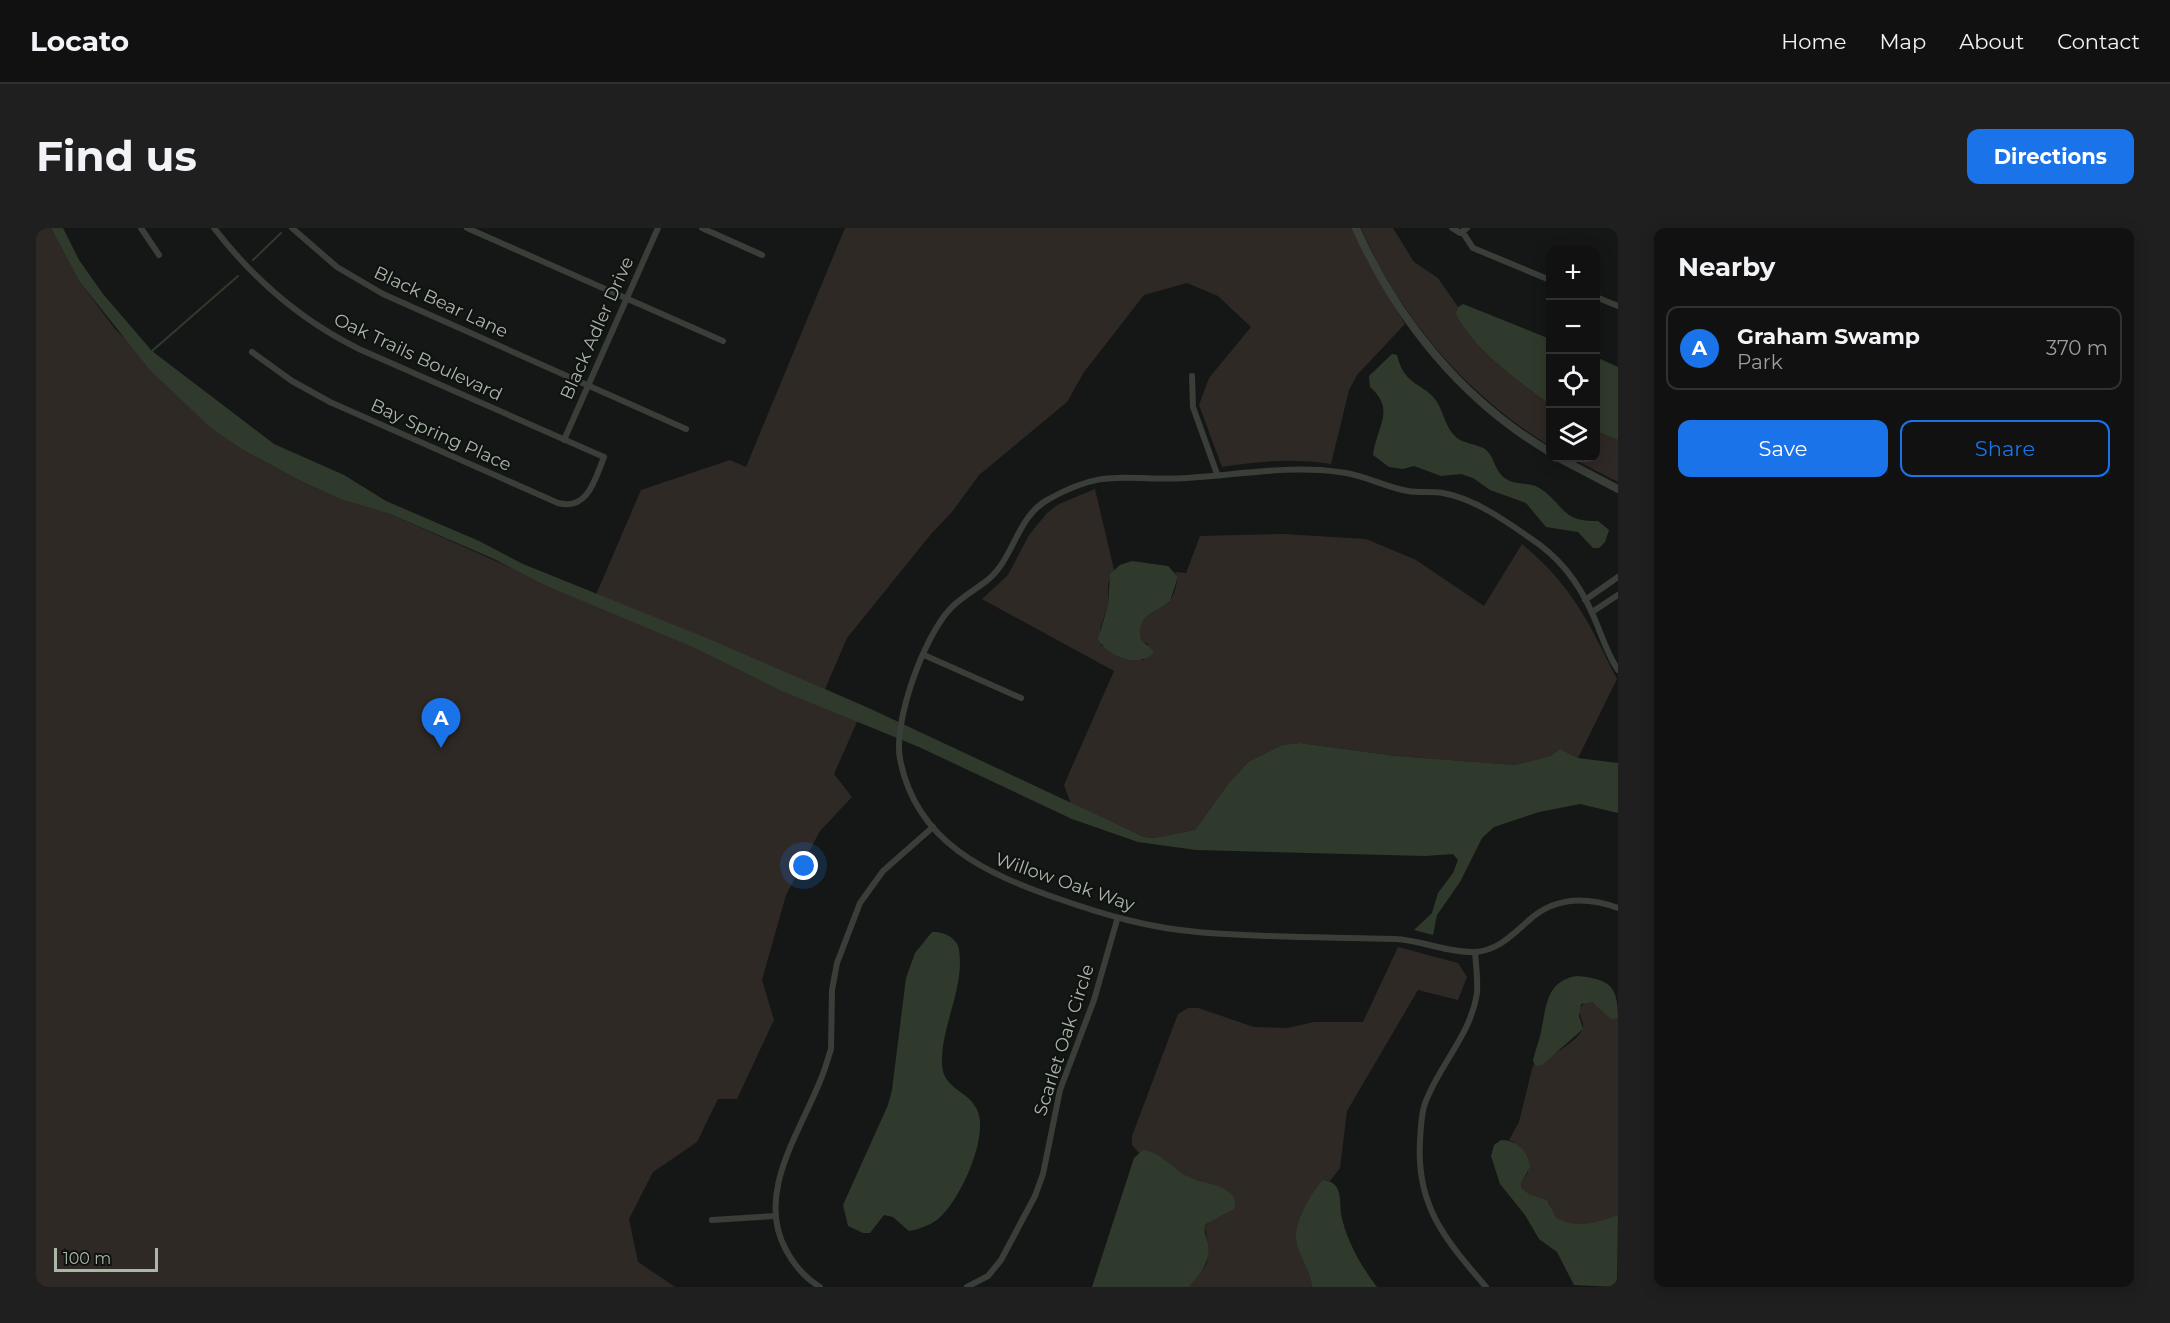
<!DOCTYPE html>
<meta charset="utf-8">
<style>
:root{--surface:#101110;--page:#1e1f1e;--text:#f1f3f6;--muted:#9c9d9f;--line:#303130;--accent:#1a73e8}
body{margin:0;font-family:Montserrat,sans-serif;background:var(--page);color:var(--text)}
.controls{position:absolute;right:18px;top:18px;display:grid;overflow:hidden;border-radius:12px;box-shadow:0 3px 15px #0003}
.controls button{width:54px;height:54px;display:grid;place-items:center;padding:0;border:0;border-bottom:2px solid var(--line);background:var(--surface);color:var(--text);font:30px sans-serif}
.scale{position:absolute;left:18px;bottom:15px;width:104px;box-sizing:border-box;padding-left:6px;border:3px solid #a9b6a8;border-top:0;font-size:16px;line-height:21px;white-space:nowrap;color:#a9b6a8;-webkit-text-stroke:4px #101211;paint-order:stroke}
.you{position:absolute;left:768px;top:638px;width:21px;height:21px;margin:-15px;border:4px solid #fff;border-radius:50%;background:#1a73e8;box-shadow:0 0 0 9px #1a73e833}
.badge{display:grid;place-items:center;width:39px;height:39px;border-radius:50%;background:var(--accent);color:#fff;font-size:20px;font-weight:700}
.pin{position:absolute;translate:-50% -50px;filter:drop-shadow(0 2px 3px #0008)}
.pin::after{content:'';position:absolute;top:32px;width:21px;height:18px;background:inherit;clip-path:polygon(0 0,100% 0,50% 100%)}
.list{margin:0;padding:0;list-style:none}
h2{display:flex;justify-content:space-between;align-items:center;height:78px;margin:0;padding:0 24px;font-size:26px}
h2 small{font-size:20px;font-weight:400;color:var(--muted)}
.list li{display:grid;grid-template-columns:39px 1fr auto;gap:18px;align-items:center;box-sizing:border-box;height:84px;margin:0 12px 12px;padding:0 12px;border:2px solid var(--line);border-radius:12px}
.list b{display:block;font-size:22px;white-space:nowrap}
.list p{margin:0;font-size:20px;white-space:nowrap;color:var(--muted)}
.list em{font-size:20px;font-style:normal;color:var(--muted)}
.actions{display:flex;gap:12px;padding:18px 24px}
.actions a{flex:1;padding:14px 0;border:2px solid var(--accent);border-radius:12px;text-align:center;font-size:21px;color:var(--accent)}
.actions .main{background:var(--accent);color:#fff}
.icon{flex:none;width:33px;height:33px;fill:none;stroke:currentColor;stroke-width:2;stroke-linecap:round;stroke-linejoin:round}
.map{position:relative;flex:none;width:1582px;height:1059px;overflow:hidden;border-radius:12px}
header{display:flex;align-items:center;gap:36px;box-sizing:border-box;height:84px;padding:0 30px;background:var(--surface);border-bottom:2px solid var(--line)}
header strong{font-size:28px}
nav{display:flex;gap:33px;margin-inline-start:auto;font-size:21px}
.intro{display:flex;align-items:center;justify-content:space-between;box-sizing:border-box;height:144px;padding:0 36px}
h1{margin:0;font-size:42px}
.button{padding:15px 27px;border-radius:12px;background:var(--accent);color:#fff;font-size:21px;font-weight:700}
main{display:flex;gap:36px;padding:0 36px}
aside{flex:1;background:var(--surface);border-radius:12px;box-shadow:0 3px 15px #0003}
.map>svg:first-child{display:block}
</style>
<header>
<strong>Locato</strong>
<nav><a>Home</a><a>Map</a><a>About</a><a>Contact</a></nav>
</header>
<div class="intro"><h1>Find us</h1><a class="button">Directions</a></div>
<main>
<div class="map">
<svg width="1582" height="1059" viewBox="0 0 1582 1059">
<rect width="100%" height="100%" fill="#151716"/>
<g fill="#2f2926">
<path d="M0 0H15L43 53 79 101 209 223 263 252 304 271 354 286 556 376 605 262 694 232 710 239 809 0H1316L1333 36 1369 96 1321 147 1313 162 1295 236C1257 230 1223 233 1186 239L1163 177 1173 150 1215 99 1182 68 1151 55 1108 67 1048 144 1031 174 943 247 916 284 895 306 811 410 789 461 828 478 798 546 816 569 784 603 750 667 726 752 738 792 701 871H682L661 914 617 944 593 991 602 1034 639 1059H0Z"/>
<path d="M1325 0H1357L1378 34 1402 50 1422 79 1421 87C1440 125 1481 151 1514 177V218C1430 167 1364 89 1325 0Z"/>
<path d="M1560 203 1582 212V254L1535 230H1560Z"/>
<path d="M1059 261 1078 342 1072 356V377L1064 401 1065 417 1085 429 1108 432 1112 416 1105 413C1101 388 1115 386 1131 376 1137 372 1141 356 1142 349L1139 344 1150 345 1164 308 1247 306 1330 311 1380 332 1448 378 1486 316C1536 357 1553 395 1581 451L1542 530 1524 521 1514 528 1479 537 1360 528 1264 515 1246 517 1212 534 1192 556 1159 602 1118 610 1108 609 1035 576 1028 557 1078 443 946 371 972 347 993 307 1011 285 1023 276Z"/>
<path d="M1362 719 1422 735 1431 749 1422 772 1382 762 1311 883 1304 940 1294 953 1287 952 1260 1013 1275 1046 1276 1059H1153L1171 1035 1172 1016 1169 999 1173 993 1189 986 1171 955 1152 949 1113 923 1103 925 1096 917V908L1142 786 1152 780H1162L1218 799 1251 800 1278 794H1327Z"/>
<path d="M1550 773C1564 774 1569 789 1582 790V987C1564 993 1537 1005 1519 989 1514 984 1515 977 1511 972L1493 966 1485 959 1486 953 1492 944 1478 914 1473 912 1483 894 1497 837 1499 838C1510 831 1546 811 1547 799 1548 793 1543 788 1543 781Z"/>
</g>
<g fill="#303a2c">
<path d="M15 0H27L43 32 67 66 116 123 238 216 308 247 350 273 443 313 487 336 673 411 837 482 1108 609 1118 610 1159 602 1192 556 1212 534 1246 517 1264 515 1360 528 1479 537 1514 528 1524 521 1542 530 1582 535V585L1544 576 1503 584 1458 599 1446 610 1424 654 1401 687 1397 707 1378 702 1396 685 1402 665 1417 645 1422 632 1417 626 1389 628 1160 622 1102 614 1036 591 883 519 746 463 657 419 511 358 458 331 354 286 304 271 263 252 209 223 174 199 114 142 43 53Z"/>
<path d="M1427 76 1514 111V177C1481 151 1440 125 1420 86L1422 79Z"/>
<path d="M1356 126 1361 127C1369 160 1388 154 1401 174 1408 186 1410 201 1421 210 1430 217 1447 216 1453 225 1460 235 1460 247 1474 253 1484 257 1495 254 1505 261 1529 278 1526 294 1562 293L1573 302 1569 314 1563 320H1557L1542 304 1510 299 1490 275 1454 262 1437 250 1425 246 1405 248 1378 238 1367 241 1353 239 1337 227C1341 197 1360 182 1334 159L1333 148Z"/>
<path d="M1560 129 1582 139V212L1560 203Z"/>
<path d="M1096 333 1132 338 1142 349 1134 373C1120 386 1101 384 1105 412L1118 423C1107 442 1070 428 1062 411L1072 377 1074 346 1084 337Z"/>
<path d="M896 704C907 703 922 710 923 722 929 759 905 798 906 835 906 862 934 862 942 884 952 911 924 973 902 991 894 997 884 1001 873 1003L857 989 848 987 834 1005H827L812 998 807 977 852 877 856 862 870 750 879 725Z"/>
<path d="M1541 748C1573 751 1582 757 1582 790L1575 791 1556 774 1545 776 1543 788 1547 801 1506 837 1499 838 1497 832C1499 823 1503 814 1505 804 1510 780 1510 752 1541 748Z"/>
<path d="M1465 912C1481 912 1492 923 1494 939L1486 953 1485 959 1493 966 1511 972 1520 990C1544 1002 1560 994 1582 987L1581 1059 1538 1057 1521 1024 1503 1011 1489 987 1464 956 1455 928 1458 917Z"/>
<path d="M1107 922C1123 923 1137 941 1151 948 1164 955 1183 955 1194 965 1199 969 1199 972 1199 978L1198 981 1170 996C1167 1004 1170 1007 1172 1015 1175 1034 1164 1045 1153 1059H1056L1098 930Z"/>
<path d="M1287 952C1294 953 1299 955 1302 962 1305 970 1304 977 1305 986 1310 1012 1325 1038 1341 1059H1276C1275 1041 1261 1026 1260 1011 1259 993 1275 965 1287 952Z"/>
</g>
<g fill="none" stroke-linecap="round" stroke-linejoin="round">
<g stroke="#303a2c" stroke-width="2">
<path d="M217 32 245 5"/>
<path d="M116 123 202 48"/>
</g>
<g stroke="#393e39" stroke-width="6">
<path d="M105 0 123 27"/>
<path d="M178 0C218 52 264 92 323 121L568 229C559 251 552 283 522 275L294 174 256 153 216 124"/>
<path d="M256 0 301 39 347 66 650 201"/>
<path d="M431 0 687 113"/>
<path d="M666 0 726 27"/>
<path d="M1416 0 1424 5 1431 0"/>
<path d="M1427 5 1437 20 1514 52"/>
<path d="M1560 69 1582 78"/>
<path d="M1156 148 1157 179 1181 246"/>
<path d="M528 212 622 0"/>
<path d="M1549 372 1582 349"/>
<path d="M1556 384 1582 367"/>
<path d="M888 427 985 470"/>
<path d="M1582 442C1570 424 1565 404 1556 385 1543 355 1522 328 1494 310 1470 293 1437 270 1407 265 1396 263 1383 265 1372 263 1348 259 1327 246 1303 244 1251 237 1203 247 1151 250 1091 254 1072 238 1013 271 979 289 979 332 949 354 937 363 924 370 914 381 888 409 857 493 864 531 880 615 951 646 1023 671 1069 687 1113 700 1162 704 1227 710 1293 709 1359 711 1385 712 1412 725 1438 724 1461 723 1475 708 1491 694 1517 669 1549 668 1582 680"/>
<path d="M1439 724C1440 737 1442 752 1441 765 1435 805 1407 833 1392 868 1385 882 1385 899 1384 913 1380 979 1410 1012 1450 1059"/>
<path d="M676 992 739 988"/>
<path d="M784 1059C769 1050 758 1037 750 1022 717 962 770 897 789 840L795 821 796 762 801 735 824 675 847 643 897 599"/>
<path d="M931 1059 952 1048 965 1032 999 968 1007 946 1024 862 1058 772 1081 692"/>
</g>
<g stroke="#393e39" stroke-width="8">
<path d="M1320 0C1361 92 1427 173 1514 224"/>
<path d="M1523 230 1582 261"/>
</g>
</g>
<g text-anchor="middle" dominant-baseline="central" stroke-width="4.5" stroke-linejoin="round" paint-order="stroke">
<g font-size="18" fill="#a9b6a8" stroke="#101211">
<text transform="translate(405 74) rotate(25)">Black Bear Lane</text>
<text transform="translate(561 100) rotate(-66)">Black Adler Drive</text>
<text transform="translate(382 129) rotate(25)">Oak Trails Boulevard</text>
<text transform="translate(405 207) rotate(24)">Bay Spring Place</text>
<text transform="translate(1029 654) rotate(19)">Willow Oak Way</text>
<text transform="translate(1028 812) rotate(-72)">Scarlet Oak Circle</text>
</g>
</g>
</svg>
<div class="controls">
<button>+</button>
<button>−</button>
<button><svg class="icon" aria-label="locate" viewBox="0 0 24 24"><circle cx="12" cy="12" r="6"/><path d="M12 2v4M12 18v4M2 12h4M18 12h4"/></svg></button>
<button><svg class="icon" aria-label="layers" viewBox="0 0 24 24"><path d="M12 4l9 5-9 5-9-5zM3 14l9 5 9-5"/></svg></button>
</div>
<div class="scale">100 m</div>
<div class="you"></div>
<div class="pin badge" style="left:405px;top:520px">A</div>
</div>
<aside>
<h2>Nearby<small></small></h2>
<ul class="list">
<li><span class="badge">A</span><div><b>Graham Swamp</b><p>Park</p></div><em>370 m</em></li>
</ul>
<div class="actions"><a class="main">Save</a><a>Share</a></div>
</aside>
</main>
